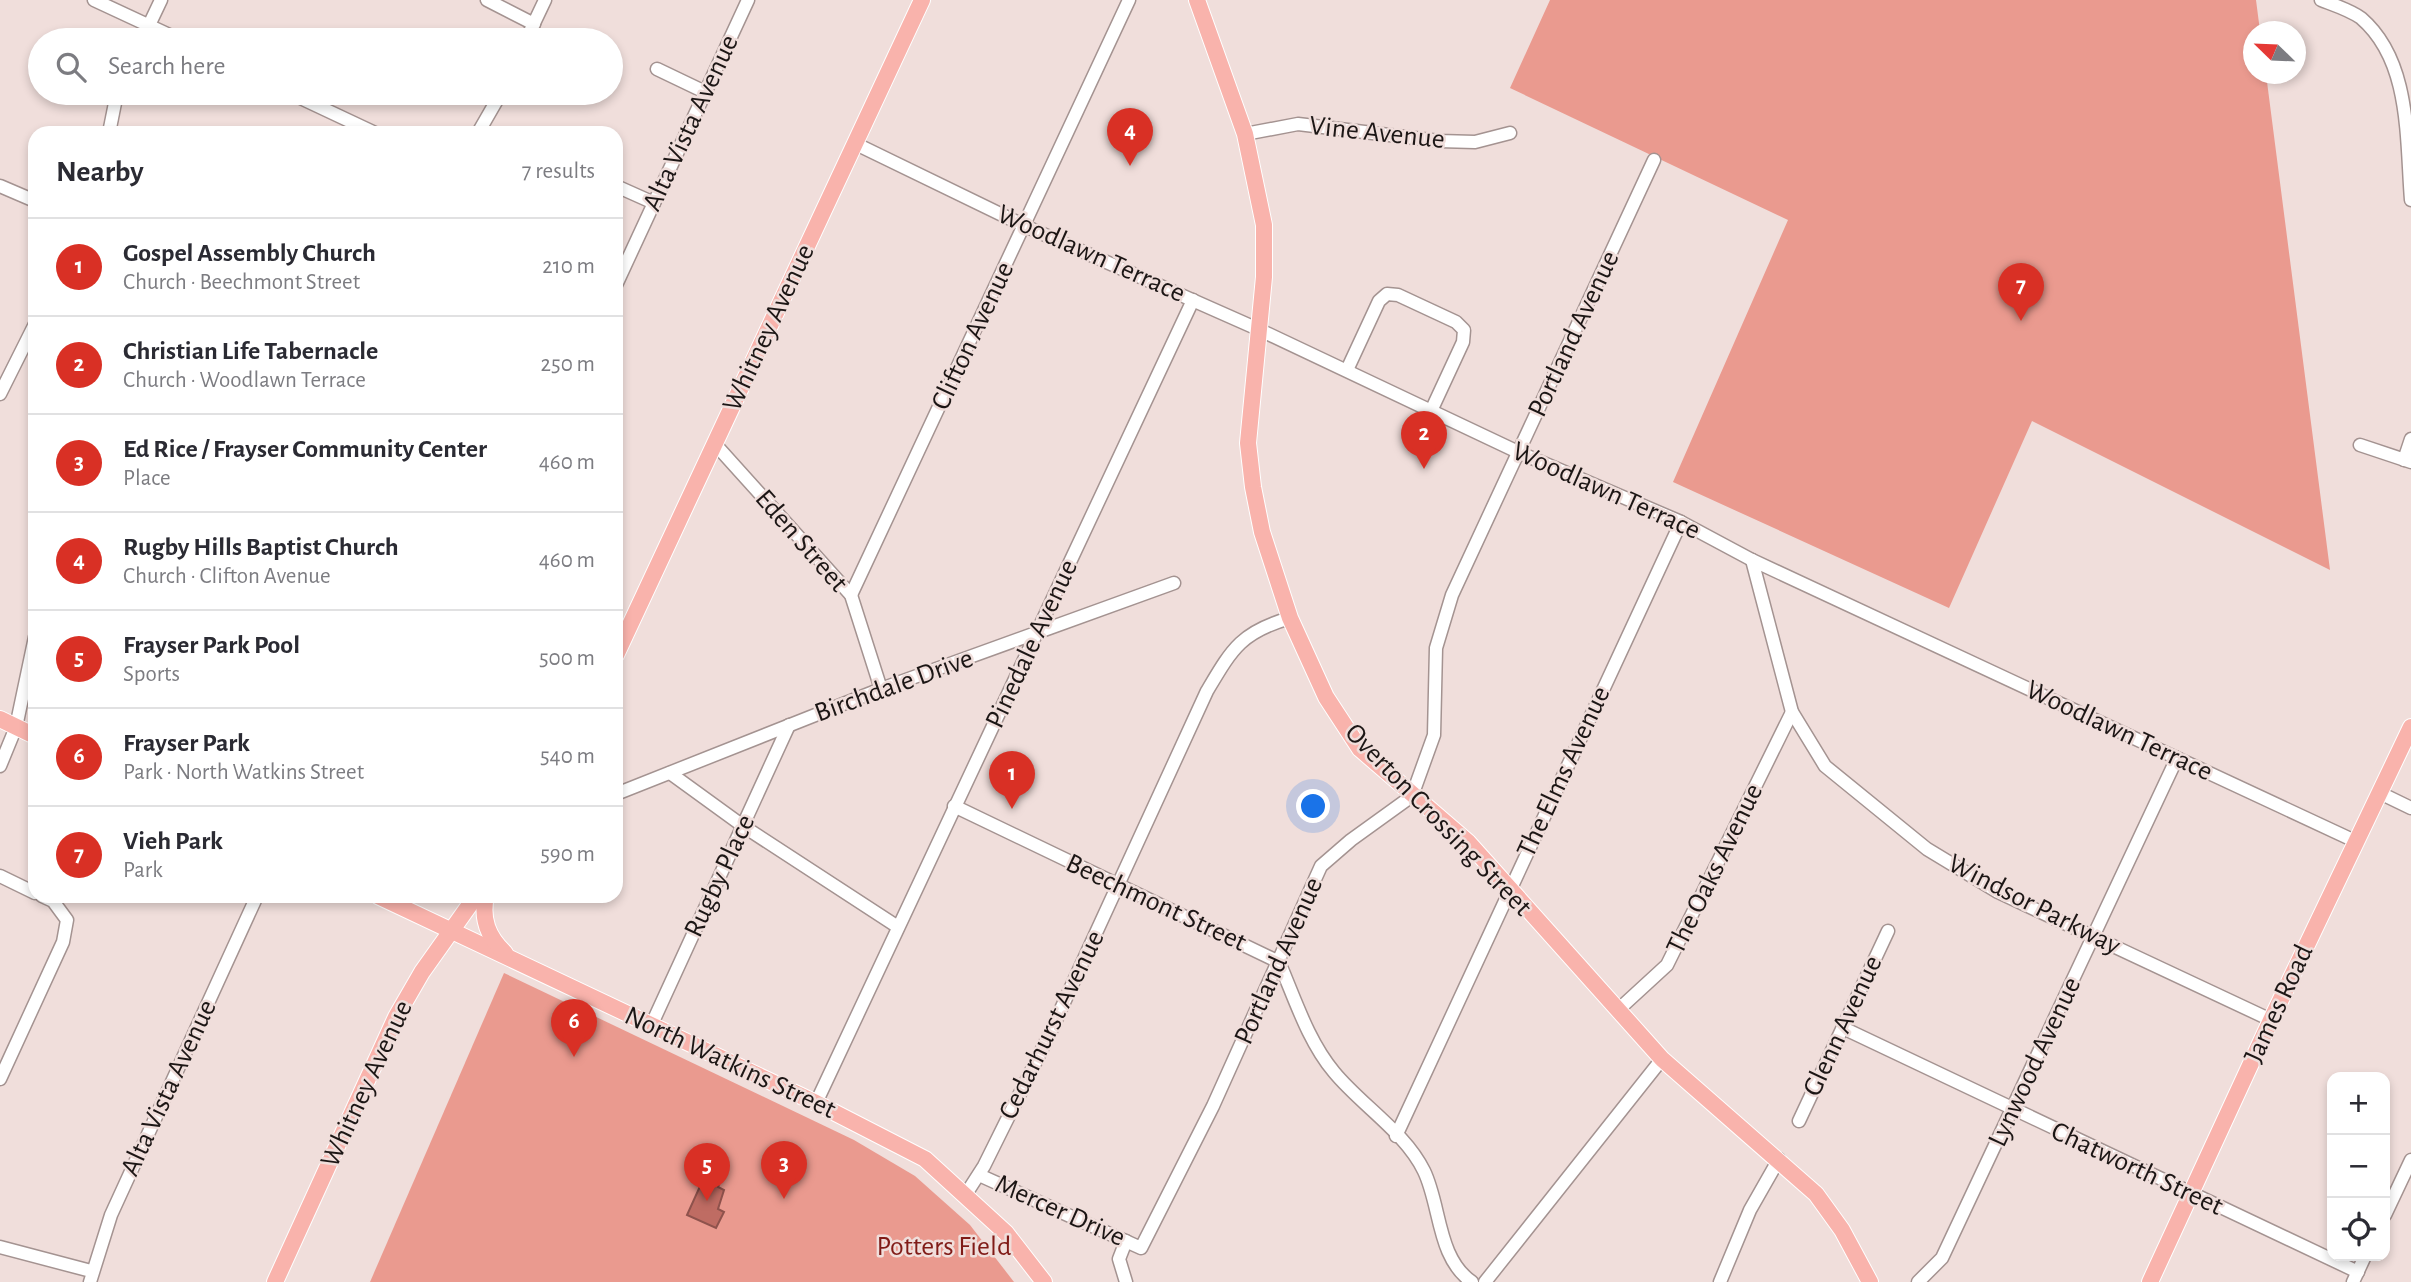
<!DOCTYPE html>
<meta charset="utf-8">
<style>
:root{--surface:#fff;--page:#f2f2f3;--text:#2b2b33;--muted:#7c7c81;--line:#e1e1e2;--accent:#d93025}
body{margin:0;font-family:"Alegreya Sans",sans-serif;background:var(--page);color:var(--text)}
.controls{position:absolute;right:21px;bottom:21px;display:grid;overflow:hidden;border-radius:14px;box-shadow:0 4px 10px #0003}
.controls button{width:63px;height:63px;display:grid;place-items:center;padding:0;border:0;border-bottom:2px solid var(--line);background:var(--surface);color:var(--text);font:35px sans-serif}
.compass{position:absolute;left:2243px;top:21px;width:63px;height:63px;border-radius:50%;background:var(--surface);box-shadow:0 4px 10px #0003;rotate:293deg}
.you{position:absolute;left:1314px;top:807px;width:24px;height:24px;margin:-18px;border:5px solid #fff;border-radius:50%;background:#1a73e8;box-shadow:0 0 0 10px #1a73e833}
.badge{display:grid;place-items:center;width:46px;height:46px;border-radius:50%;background:var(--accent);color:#fff;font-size:23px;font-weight:700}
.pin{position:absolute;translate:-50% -58px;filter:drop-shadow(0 2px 4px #0008)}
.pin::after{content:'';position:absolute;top:37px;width:24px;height:21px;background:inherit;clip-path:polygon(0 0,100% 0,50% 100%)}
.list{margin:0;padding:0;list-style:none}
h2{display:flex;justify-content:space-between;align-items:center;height:91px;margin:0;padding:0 28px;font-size:30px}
h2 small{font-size:23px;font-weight:400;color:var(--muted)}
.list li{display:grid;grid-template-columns:46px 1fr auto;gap:21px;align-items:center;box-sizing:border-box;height:98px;padding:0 28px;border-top:2px solid var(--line)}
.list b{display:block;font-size:26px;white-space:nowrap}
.list p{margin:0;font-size:23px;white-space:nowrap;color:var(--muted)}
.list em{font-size:23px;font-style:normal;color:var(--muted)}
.icon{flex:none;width:38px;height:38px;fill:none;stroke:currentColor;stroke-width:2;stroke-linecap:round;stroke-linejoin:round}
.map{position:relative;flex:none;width:2411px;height:1282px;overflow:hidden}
.search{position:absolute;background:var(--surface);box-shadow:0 4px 10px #0003;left:28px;top:28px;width:595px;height:77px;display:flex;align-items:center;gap:18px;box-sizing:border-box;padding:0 24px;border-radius:38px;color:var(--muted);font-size:26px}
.panel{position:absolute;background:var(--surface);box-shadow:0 4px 10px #0003;left:28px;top:126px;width:595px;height:777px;border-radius:21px}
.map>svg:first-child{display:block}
</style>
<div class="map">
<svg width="2411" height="1282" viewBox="0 0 2411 1282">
<rect width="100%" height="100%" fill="#f0dedb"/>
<g fill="#ea9a8f">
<path d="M1550 0H2256L2260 31 2254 32V74H2266L2330 570 2032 421 1949 608 1673 482 1788 220 1510 88Z"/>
<path d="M504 973 854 1140 915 1176 970 1225 1014 1282H370Z"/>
</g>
<path fill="#bf6c63" stroke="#8e524c" stroke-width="2" d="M706 1173 721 1179 718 1187 724 1190 718 1209 724 1212 716 1228 687 1215Z"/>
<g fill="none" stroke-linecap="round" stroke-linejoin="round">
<g stroke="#a49391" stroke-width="15">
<g id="minor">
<path d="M94 0 180 40"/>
<path d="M487 0 534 24"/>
<path d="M2321 0C2334 5 2350 10 2361 18 2411 61 2406 138 2411 200"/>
<path d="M142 40 161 0"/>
<path d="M526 40 545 0"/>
<path d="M657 69 705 92"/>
<path d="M290 93 375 133"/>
<path d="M109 133 117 93"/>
<path d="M478 133 501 93"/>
<path d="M1245 134 1298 124 1439 141 1475 142 1510 133"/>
<path d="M854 143 1025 226 1260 330 1518 452 1681 522 1752 560 2357 842"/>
<path d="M0 186 35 201"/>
<path d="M616 186 654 203"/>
<path d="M616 285 748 0"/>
<path d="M1347 370 1379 301 1387 294 1398 295 1456 322 1464 330 1463 342 1431 411"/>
<path d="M0 394 35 324"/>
<path d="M715 444 851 595 881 689"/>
<path d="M2360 445 2411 462"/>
<path d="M2404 460 2411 439"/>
<path d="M1752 560 1792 712 1825 766 1927 849 1998 892 2271 1020"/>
<path d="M851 595 1129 0"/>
<path d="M0 766 16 727 35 637"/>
<path d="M670 773 743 826 898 927"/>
<path d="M2380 793 2411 808"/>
<path d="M616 794 881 689 1174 583"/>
<path d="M954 806 1279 962C1295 999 1308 1041 1334 1072 1361 1105 1405 1132 1424 1171 1441 1206 1437 1258 1472 1282"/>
<path d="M0 876 35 893"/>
<path d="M1618 1010 1667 965 1792 712"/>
<path d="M651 1026 789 725"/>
<path d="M1843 1028 2358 1272"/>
<path d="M0 1079 63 942 67 920 53 901 42 896"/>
<path d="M816 1103 1193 300"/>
<path d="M1799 1121 1888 931"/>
<path d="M1396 1136 1681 522"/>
<path d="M979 1175 1141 1248 1213 1106 1321 866 1351 840 1412 796 1434 735 1436 648 1452 595 1654 160"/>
<path d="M966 1194 984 1166 1050 1033 1207 691C1232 649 1241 632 1290 618"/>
<path d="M2385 1215 2411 1160"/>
<path d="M0 1247 91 1271"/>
<path d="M90 1282 111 1215 257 896"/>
<path d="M1126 1282 1119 1259 1126 1241"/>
<path d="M1485 1282 1662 1059"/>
<path d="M1720 1282 1750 1210 1779 1159"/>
<path d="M1918 1282 1942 1258 2177 758"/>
<path d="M2353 1282 2365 1256"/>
</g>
</g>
<g stroke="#fff" stroke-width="18">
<g id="major">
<path d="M1197 0 1245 134 1264 225V277L1248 443 1253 487 1262 532 1290 618 1326 697 1360 749 1468 842 1662 1059 1816 1194 1842 1230 1870 1282"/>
<path d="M616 655 922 0"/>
<path d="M0 719 35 736"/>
<path d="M378 896 816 1103 925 1159 1006 1233 1044 1282"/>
<path d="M486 896C481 919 488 937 505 953"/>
<path d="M275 1282 396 1017 422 972 476 896"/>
<path d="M2150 1282 2271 1020 2411 727"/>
</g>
</g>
<use href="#minor" stroke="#fff" stroke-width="12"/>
<use href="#major" stroke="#f9b3ac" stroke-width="16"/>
</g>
<g text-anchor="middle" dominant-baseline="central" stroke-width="5" stroke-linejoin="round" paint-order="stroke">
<g font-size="28" fill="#1c1615" stroke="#f0dedb">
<text transform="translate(691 123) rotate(-65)">Alta Vista Avenue</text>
<text transform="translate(1377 133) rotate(6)">Vine Avenue</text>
<text transform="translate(1091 254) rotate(24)">Woodlawn Terrace</text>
<text transform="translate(769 328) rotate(-65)">Whitney Avenue</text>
<text transform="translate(1574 334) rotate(-65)">Portland Avenue</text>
<text transform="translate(973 336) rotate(-65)">Clifton Avenue</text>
<text transform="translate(1606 491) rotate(24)">Woodlawn Terrace</text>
<text transform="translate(801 541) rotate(49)">Eden Street</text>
<text transform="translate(1032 644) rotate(-65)">Pinedale Avenue</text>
<text transform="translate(894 686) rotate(-20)">Birchdale Drive</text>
<text transform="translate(2119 731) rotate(25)">Woodlawn Terrace</text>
<text transform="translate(1564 772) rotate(-65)">The Elms Avenue</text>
<text transform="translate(1438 820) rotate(46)">Overton Crossing Street</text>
<text transform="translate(1715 869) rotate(-64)">The Oaks Avenue</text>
<text transform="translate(720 876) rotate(-65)">Rugby Place</text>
<text transform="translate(1156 903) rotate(25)">Beechmont Street</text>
<text transform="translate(2034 905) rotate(27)">Windsor Parkway</text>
<text transform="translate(1279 961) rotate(-66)">Portland Avenue</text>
<text transform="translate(2279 1004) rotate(-65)">James Road</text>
<text transform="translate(1052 1025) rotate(-64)">Cedarhurst Avenue</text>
<text transform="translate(1843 1026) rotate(-65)">Glenn Avenue</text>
<text transform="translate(2035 1062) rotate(-65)">Lynwood Avenue</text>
<text transform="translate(730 1063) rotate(25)">North Watkins Street</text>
<text transform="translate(367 1084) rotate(-65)">Whitney Avenue</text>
<text transform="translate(169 1088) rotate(-65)">Alta Vista Avenue</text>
<text transform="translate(2137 1169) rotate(25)">Chatworth Street</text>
<text transform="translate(1060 1211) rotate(24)">Mercer Drive</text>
</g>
<g font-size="28" fill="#801b17" stroke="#f0dedb">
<text x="944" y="1247">Potters Field</text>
</g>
</g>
</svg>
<div class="controls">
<button>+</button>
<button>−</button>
<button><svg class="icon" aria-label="locate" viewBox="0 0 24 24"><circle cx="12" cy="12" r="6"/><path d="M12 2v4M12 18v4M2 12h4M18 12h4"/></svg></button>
</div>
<svg class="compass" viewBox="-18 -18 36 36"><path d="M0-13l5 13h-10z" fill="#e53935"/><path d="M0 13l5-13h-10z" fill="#7c7c81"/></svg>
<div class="you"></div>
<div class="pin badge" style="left:1012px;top:809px">1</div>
<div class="pin badge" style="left:1424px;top:469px">2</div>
<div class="pin badge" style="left:784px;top:1199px">3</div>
<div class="pin badge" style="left:1130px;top:166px">4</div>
<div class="pin badge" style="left:707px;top:1201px">5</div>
<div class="pin badge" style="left:574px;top:1057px">6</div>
<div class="pin badge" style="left:2021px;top:321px">7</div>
<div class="search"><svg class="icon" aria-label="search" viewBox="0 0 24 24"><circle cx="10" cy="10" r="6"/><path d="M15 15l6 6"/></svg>Search here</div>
<section class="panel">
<h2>Nearby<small>7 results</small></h2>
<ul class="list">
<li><span class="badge">1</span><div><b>Gospel Assembly Church</b><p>Church · Beechmont Street</p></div><em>210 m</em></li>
<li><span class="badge">2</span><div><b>Christian Life Tabernacle</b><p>Church · Woodlawn Terrace</p></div><em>250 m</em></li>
<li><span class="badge">3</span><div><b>Ed Rice / Frayser Community Center</b><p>Place</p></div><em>460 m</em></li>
<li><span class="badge">4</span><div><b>Rugby Hills Baptist Church</b><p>Church · Clifton Avenue</p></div><em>460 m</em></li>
<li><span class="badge">5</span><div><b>Frayser Park Pool</b><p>Sports</p></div><em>500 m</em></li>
<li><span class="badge">6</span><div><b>Frayser Park</b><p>Park · North Watkins Street</p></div><em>540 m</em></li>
<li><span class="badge">7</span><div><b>Vieh Park</b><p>Park</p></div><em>590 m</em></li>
</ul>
</section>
</div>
